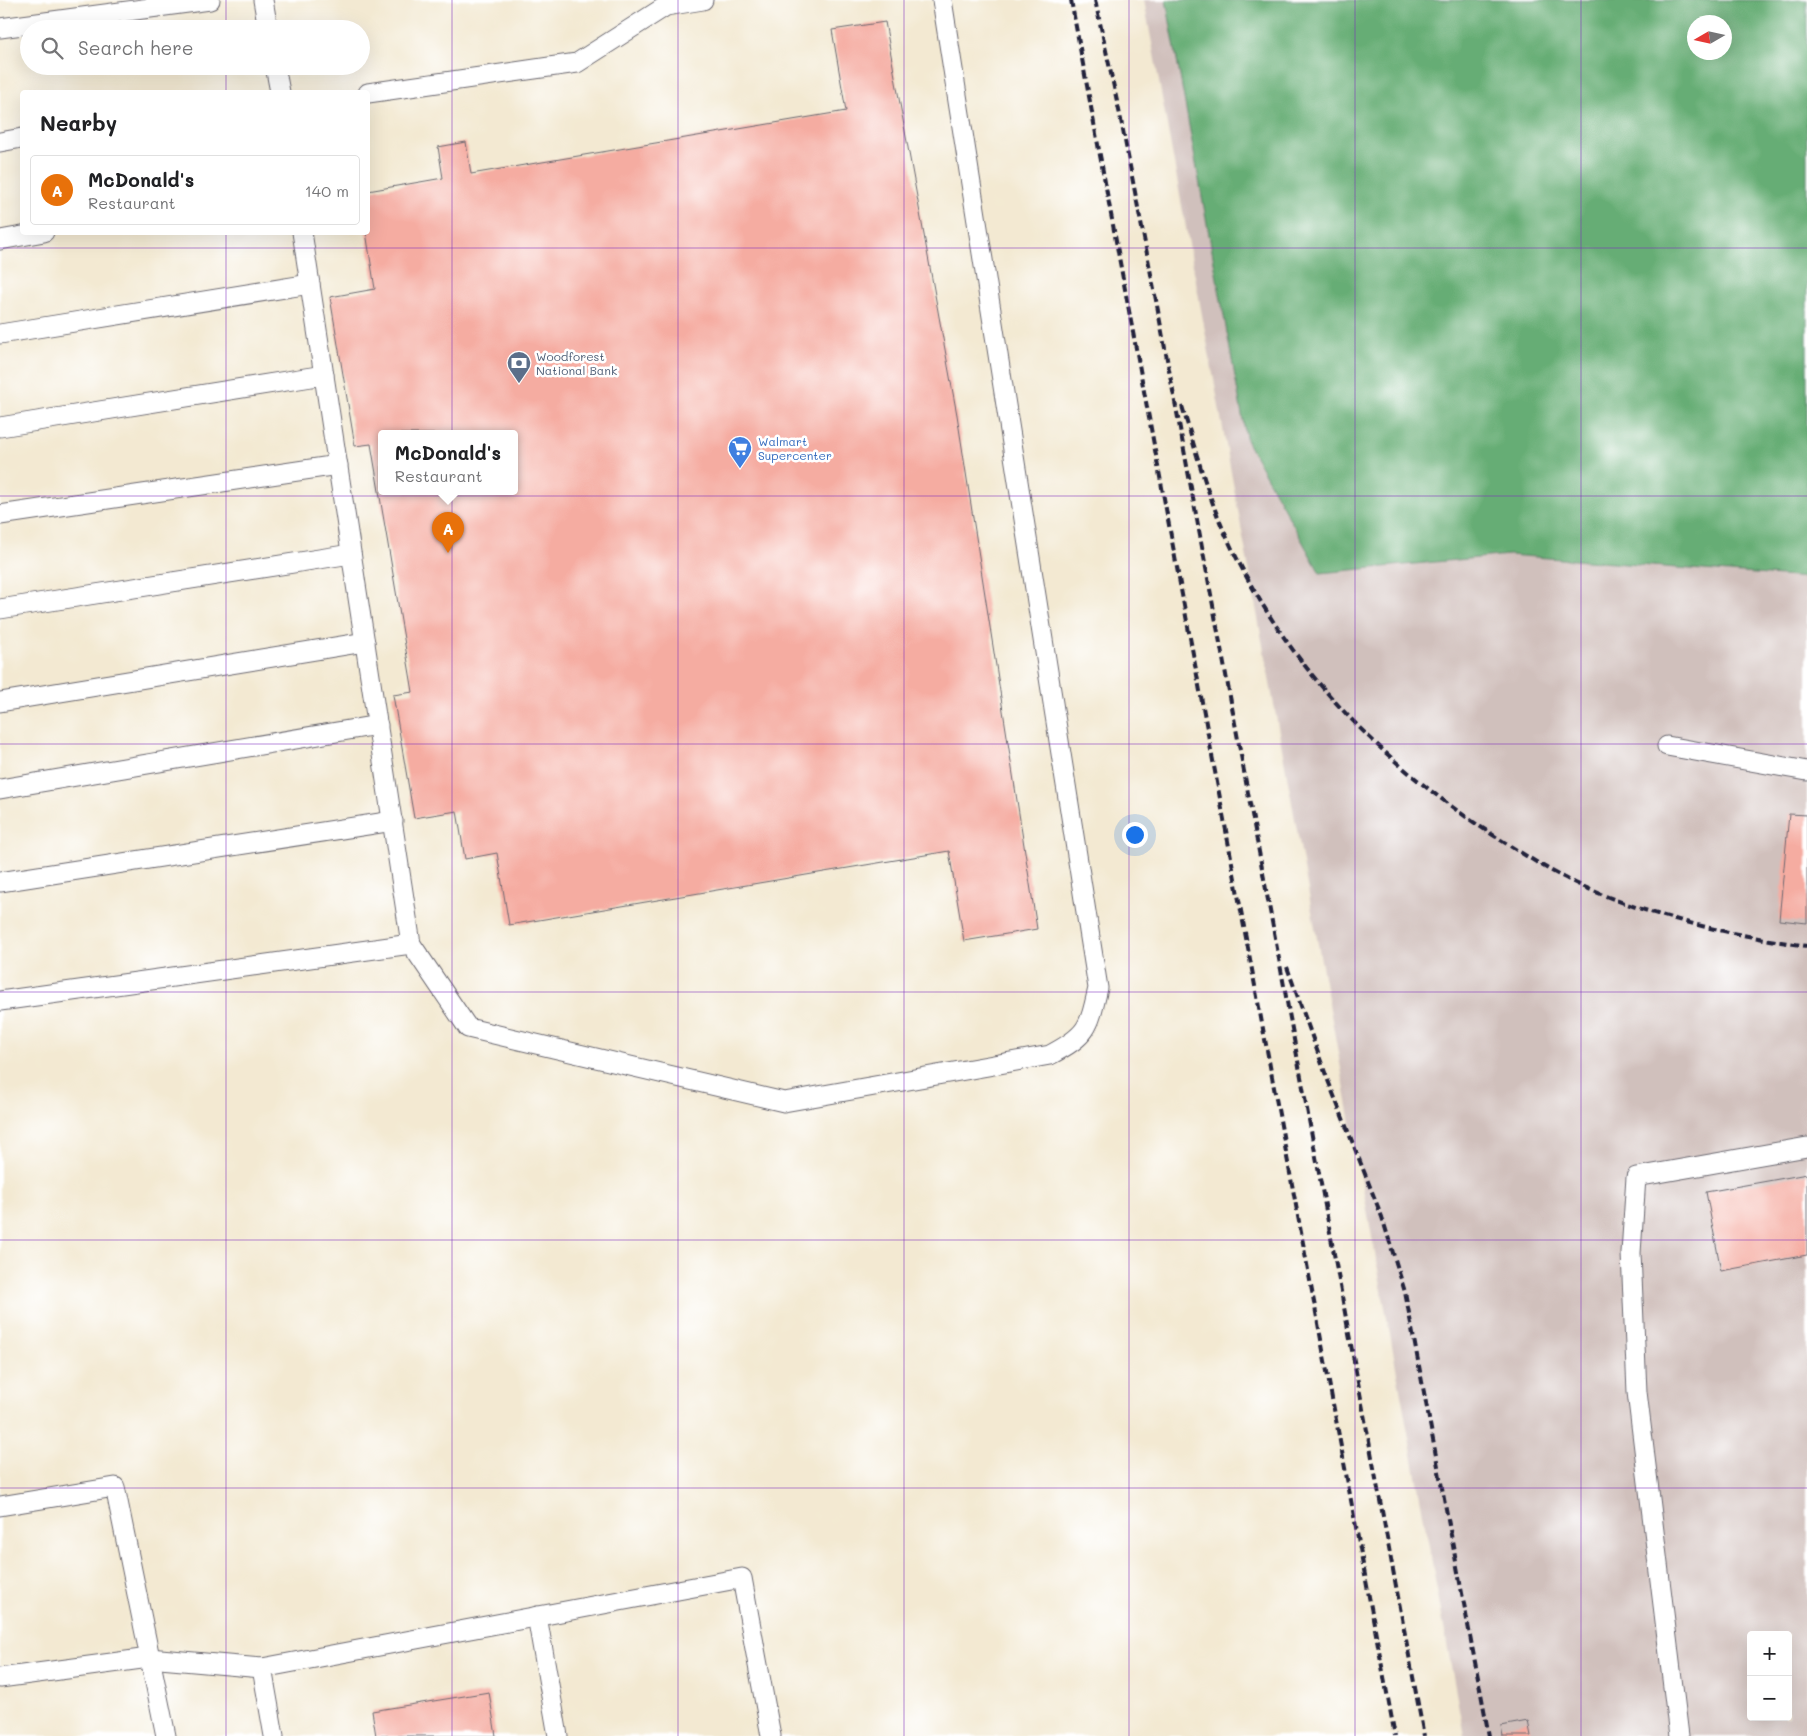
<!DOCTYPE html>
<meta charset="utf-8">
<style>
:root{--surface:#fff;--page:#f2f2f2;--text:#202124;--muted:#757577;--line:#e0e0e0;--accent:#1f6fb2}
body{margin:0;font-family:Mali,sans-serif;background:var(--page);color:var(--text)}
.controls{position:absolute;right:15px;bottom:15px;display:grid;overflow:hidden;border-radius:5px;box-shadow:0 5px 20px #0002}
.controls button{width:45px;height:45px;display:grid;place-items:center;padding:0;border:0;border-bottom:1px solid var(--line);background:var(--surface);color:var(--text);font:25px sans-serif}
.compass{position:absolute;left:1687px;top:15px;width:45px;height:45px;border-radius:50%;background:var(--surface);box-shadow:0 5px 20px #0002;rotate:261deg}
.you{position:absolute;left:1134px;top:834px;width:18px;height:18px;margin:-12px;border:4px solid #fff;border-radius:50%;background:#1a73e8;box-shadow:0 0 0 8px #1a73e833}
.badge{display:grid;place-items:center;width:32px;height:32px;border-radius:50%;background:var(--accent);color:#fff;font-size:16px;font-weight:700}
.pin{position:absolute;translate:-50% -41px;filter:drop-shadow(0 1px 2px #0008)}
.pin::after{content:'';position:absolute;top:26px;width:18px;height:15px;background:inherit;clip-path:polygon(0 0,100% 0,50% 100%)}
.popup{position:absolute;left:378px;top:430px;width:140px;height:65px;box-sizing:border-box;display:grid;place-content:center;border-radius:5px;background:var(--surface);filter:drop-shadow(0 1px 4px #0005);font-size:16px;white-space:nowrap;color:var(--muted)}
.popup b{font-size:19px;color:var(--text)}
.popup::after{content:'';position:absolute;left:50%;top:100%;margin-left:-10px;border:10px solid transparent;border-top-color:var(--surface)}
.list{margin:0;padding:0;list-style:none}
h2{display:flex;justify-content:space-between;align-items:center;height:65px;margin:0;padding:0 20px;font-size:21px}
h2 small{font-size:16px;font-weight:400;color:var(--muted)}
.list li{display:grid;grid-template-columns:32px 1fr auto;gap:15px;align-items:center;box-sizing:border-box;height:70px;margin:0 10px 10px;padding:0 10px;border:1px solid var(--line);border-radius:5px}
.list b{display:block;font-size:19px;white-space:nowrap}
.list p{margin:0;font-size:16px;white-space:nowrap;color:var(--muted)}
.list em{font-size:16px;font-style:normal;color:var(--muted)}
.icon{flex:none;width:28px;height:28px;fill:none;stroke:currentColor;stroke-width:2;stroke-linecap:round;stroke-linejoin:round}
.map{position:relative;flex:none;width:1807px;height:1736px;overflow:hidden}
.search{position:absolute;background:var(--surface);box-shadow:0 5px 20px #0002;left:20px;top:20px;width:350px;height:55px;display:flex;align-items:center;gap:12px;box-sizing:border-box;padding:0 18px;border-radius:28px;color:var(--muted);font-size:19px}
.panel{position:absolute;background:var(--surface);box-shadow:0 5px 20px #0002;left:20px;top:90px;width:350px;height:145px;border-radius:5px}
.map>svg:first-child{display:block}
</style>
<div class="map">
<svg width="1807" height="1736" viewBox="0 0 1807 1736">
<rect width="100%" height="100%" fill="#fff"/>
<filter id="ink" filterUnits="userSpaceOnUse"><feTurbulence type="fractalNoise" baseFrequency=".02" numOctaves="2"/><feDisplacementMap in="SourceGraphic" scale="10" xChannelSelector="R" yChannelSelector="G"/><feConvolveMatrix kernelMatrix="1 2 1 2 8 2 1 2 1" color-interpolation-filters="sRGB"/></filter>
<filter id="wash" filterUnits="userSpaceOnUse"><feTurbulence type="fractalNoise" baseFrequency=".0096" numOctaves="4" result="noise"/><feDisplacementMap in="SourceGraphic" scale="20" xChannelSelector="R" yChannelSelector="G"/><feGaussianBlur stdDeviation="1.12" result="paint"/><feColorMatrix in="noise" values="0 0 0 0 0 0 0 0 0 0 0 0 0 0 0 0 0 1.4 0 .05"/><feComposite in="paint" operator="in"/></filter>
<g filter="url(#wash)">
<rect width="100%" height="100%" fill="#f3e9d2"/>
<path fill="#d0c0bc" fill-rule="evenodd" d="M1144 0H1807V1736H1464ZM1694 22H1724V52H1694ZM1751 1635H1788V1717H1751Z"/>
<path fill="#66ad74" stroke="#446858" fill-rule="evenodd" d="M1166 0H1807V578L1509 555 1320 573 1247 442ZM1694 22H1724V52H1694Z"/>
<g id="blocks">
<g fill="#f5aca1" fill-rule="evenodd">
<path d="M885 22 957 415 1037 929 964 941 949 851 509 925 497 853 465 859 457 811 414 818 393 695 413 692 371 444 355 446 330 297 375 289 366 232 368 191 443 178 438 147 466 142 471 174 846 111 832 30ZM382 434H514V492H382Z"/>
<path d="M1789 814 1807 815V923L1779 920Z"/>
<path d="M1807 1174V1255L1721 1271 1706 1192Z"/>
<path d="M489 1692 496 1736H376L372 1711Z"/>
<path d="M1528 1721 1531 1736H1503L1501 1726Z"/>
</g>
</g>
</g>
<g filter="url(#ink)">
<use href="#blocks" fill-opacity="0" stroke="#6b6870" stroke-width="1"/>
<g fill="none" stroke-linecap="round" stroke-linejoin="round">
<g stroke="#6b6870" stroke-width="21">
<g id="lane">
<path d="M263 0 268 29"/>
<path d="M0 28 210 0"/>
<path d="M275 66 280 92"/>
<path d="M368 93 577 63 666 6 703 0"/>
<path d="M0 142 22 138"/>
<path d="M302 232 411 944"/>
<path d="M0 240 44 232"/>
<path d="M0 334 310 284"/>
<path d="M0 427 324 375"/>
<path d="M0 515 338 465"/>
<path d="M0 609 351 554"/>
<path d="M0 702 365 642"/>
<path d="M1667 746 1807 771"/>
<path d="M0 789 378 725"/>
<path d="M0 882 393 821"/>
<path d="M0 1001 411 944 468 1028 784 1102 1050 1055C1088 1035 1089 1028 1098 988L942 0"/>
<path d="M0 1506 115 1487 166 1736"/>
<path d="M537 1616 558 1736"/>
<path d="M0 1678 149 1658 262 1668"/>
<path d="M274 1736 262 1668 742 1578 771 1736"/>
<path d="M1679 1736 1637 1392 1631 1253 1636 1177 1807 1147"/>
</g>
</g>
<use href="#lane" stroke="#fff" stroke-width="19"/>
<g stroke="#22223b" stroke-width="4" stroke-dasharray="8 4" stroke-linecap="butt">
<path d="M1071 0 1395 1736"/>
<path d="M1095 0 1120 115 1156 300 1424 1736"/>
<path d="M1182 406C1196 451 1208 498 1228 540 1286 665 1379 761 1493 835 1518 851 1543 867 1569 880 1644 916 1726 934 1807 946"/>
<path d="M1287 967 1327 1078 1382 1217 1405 1292 1489 1736"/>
</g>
</g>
</g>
<path fill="none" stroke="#7b2cbf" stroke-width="1" stroke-opacity="0.55" d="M226 0V29M452 0V1736M678 0V1736M904 0V1736M1129 0V1736M1355 0V1736M1581 0V1736M226 66V92M226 232V1736M0 248H1807M0 496H1807M0 744H1807M0 992H1807M0 1240H1807M0 1488H1807"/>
<defs>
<g id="bank-pin" transform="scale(1.25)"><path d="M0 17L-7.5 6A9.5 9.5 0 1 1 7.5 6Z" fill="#5c6f8a" stroke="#fff"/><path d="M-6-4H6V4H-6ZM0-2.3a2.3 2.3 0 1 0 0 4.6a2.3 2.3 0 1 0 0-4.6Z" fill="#fff"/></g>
<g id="supermarket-pin" transform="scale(1.25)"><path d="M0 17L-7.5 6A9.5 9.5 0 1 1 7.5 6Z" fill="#3f7fe0" stroke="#fff"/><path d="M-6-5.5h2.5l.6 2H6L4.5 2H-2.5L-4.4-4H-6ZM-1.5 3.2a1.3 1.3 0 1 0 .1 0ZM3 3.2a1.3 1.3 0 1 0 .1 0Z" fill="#fff"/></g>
</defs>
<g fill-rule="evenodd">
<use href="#bank-pin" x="519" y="363"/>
<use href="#supermarket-pin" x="740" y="448"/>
</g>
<g text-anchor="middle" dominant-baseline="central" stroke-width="5" stroke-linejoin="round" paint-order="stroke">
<g font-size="12" fill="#4e5e75" stroke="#fff" text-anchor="start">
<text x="536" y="356">Woodforest<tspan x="536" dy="14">National Bank</tspan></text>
</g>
<g font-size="12" fill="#366cbe" stroke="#fff" text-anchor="start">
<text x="758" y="441">Walmart<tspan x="758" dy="14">Supercenter</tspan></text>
</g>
</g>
</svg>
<div class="controls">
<button>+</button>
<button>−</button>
</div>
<svg class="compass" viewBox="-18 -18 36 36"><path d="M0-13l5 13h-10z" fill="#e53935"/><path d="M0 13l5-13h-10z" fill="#757577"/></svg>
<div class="you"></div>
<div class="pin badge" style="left:448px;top:553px;background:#e8710a">A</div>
<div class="popup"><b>McDonald's</b>Restaurant</div>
<div class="search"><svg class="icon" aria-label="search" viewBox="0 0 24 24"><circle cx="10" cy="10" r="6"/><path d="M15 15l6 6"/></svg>Search here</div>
<section class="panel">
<h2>Nearby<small></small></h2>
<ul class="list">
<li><span class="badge" style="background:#e8710a">A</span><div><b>McDonald's</b><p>Restaurant</p></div><em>140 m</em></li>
</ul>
</section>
</div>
